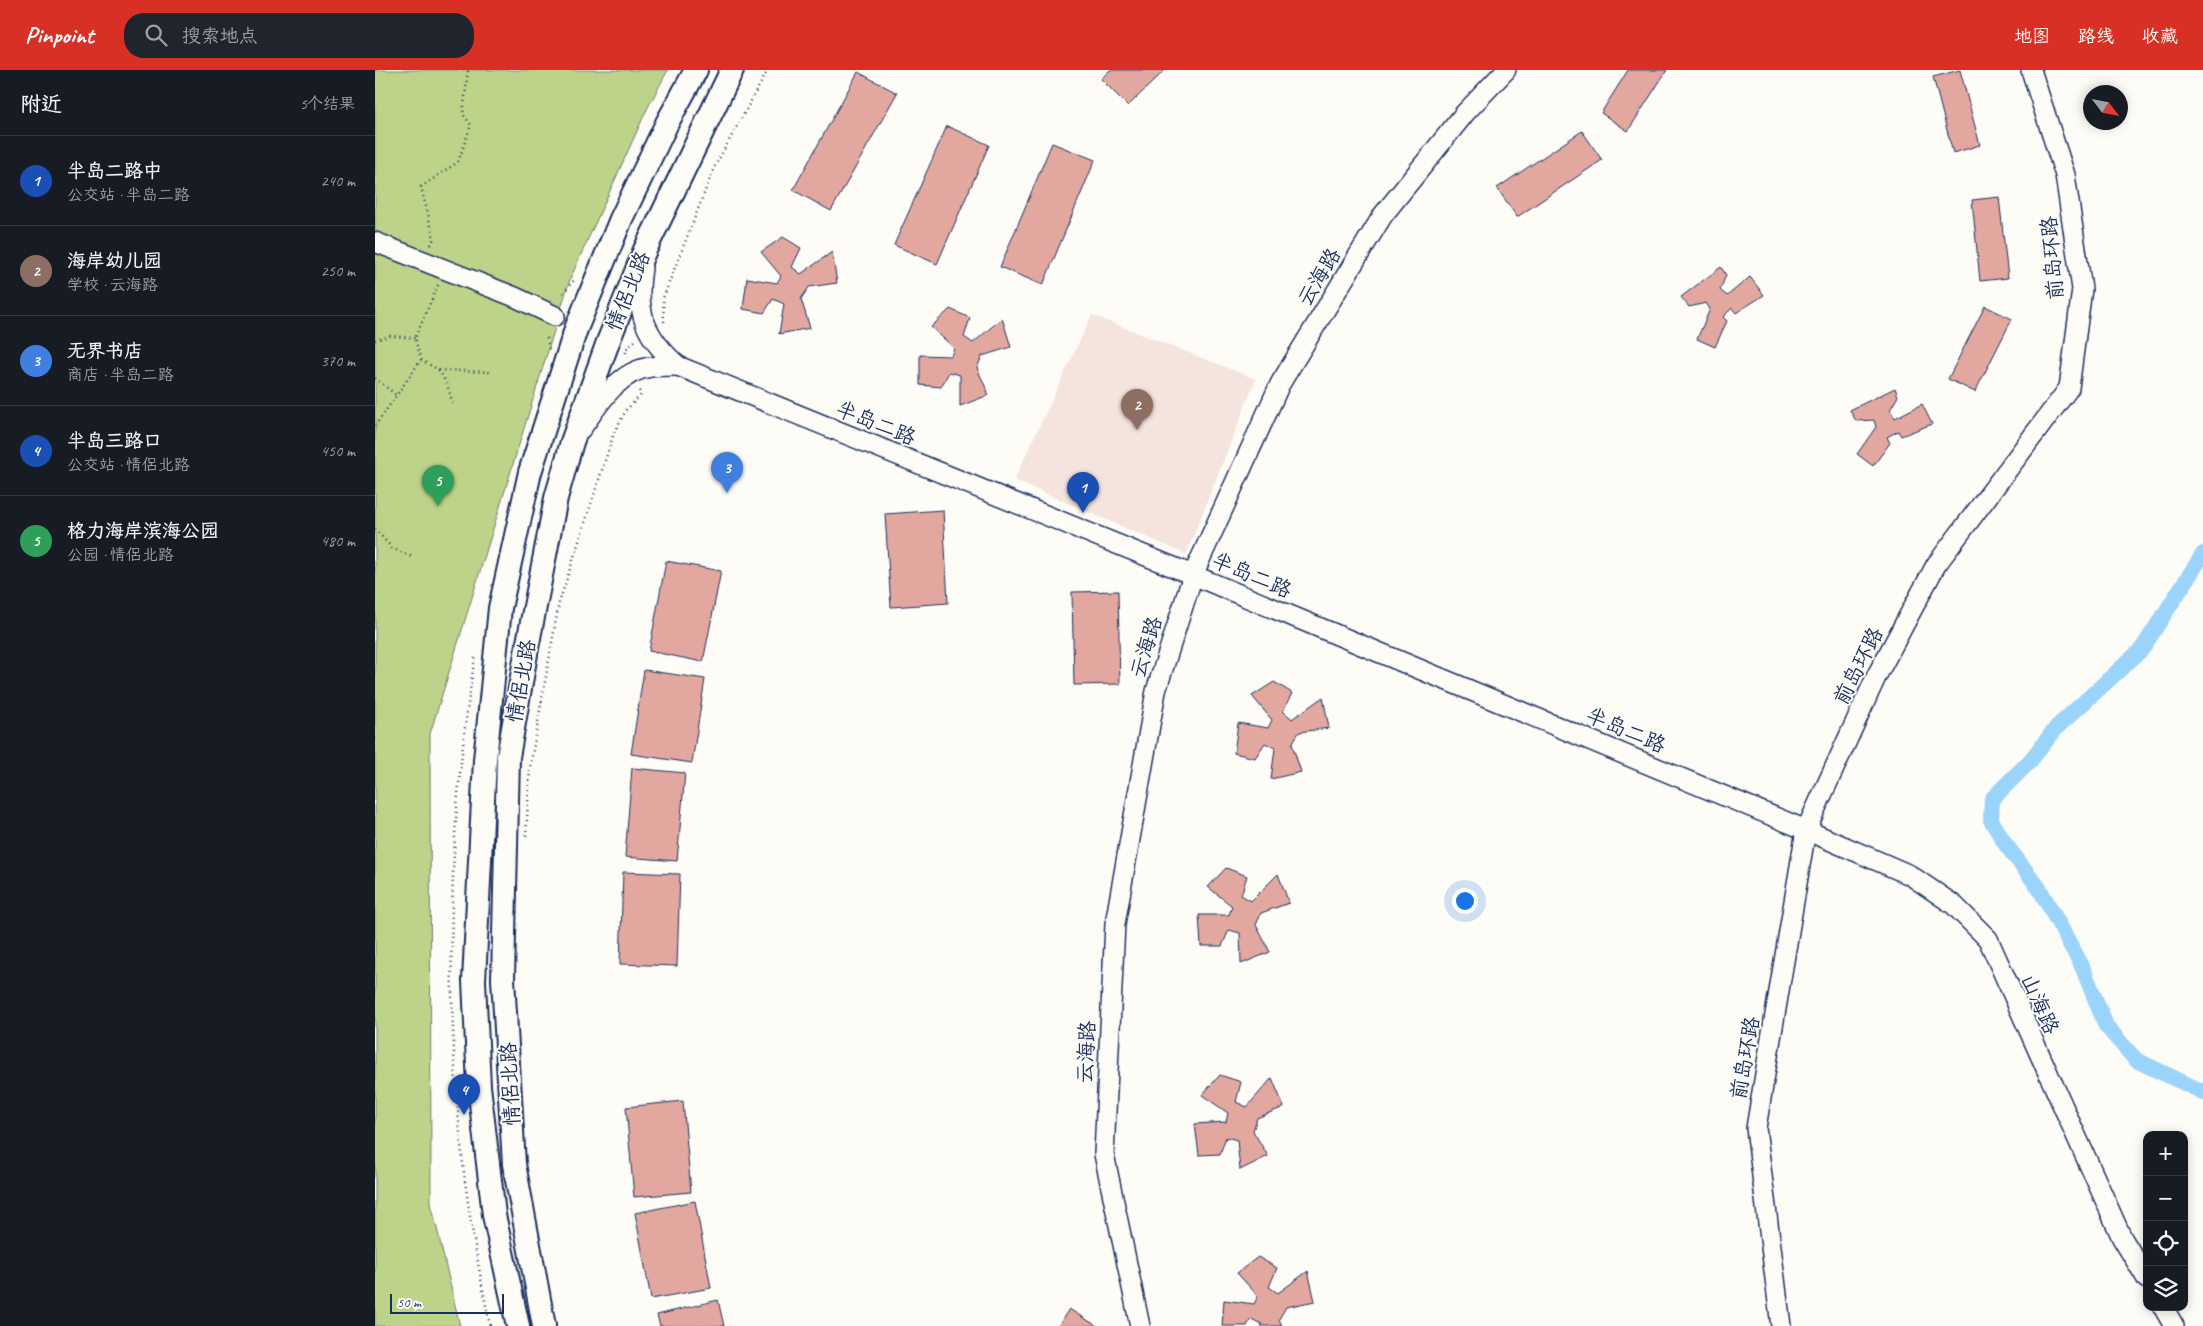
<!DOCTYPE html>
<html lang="zh">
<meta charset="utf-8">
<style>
:root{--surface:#171b24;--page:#20242c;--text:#f1f3f6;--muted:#9ea1a6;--line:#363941;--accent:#d93025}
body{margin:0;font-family:Caveat,"LXGW WenKai TC",sans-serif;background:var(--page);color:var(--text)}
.controls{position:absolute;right:15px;bottom:15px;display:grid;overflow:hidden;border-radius:10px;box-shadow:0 2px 12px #0003}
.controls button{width:45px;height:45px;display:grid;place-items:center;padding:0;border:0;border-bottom:1px solid var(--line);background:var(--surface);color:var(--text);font:25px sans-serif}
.compass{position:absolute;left:1708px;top:15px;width:45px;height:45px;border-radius:50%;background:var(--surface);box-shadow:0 2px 12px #0003;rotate:122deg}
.scale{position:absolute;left:15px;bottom:12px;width:114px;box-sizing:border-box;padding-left:5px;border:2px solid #1b2f5e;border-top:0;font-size:14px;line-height:18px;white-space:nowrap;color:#1b2f5e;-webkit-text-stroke:4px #fdfcf7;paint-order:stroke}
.you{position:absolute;left:1089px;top:830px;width:18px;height:18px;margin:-12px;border:4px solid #fff;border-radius:50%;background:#1a73e8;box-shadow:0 0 0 8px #1a73e833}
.badge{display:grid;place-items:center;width:32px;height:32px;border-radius:50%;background:var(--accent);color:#fff;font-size:16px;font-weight:700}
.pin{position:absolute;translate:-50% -41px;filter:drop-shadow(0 1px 2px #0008)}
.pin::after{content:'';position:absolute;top:26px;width:18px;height:15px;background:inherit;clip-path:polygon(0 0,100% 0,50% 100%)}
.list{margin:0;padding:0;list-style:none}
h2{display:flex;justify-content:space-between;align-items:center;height:65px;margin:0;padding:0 20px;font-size:21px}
h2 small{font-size:16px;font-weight:400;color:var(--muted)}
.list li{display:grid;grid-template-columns:32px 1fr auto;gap:15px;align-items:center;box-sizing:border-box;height:90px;padding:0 20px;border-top:1px solid var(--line)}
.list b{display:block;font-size:19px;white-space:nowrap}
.list p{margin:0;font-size:16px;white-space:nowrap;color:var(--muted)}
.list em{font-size:16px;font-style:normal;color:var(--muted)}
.icon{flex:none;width:28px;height:28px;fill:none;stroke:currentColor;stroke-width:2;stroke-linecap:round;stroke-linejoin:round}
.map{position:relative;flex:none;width:1828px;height:1256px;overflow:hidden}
header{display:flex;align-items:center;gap:30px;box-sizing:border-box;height:70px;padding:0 25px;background:var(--accent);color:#fff}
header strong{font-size:24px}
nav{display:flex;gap:28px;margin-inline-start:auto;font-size:18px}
.search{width:350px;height:45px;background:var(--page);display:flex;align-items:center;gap:12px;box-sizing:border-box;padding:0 18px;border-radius:20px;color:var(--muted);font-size:19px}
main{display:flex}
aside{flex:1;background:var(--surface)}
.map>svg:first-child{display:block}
</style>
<header>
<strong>Pinpoint</strong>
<div class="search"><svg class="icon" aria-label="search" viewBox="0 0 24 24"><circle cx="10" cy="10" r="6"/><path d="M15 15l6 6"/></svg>搜索地点</div>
<nav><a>地图</a><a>路线</a><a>收藏</a></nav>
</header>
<main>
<aside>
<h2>附近<small>5个结果</small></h2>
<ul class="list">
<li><span class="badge" style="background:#1a4fb4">1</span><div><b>半岛二路中</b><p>公交站 · 半岛二路</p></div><em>240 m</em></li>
<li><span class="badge" style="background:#8d6e63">2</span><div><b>海岸幼儿园</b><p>学校 · 云海路</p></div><em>250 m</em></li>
<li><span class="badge" style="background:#3f7fe0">3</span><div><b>无界书店</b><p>商店 · 半岛二路</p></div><em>370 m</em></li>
<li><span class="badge" style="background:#1a4fb4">4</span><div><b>半岛三路口</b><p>公交站 · 情侶北路</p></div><em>450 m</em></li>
<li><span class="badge" style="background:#2e9e5b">5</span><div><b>格力海岸滨海公园</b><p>公园 · 情侶北路</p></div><em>480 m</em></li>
</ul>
</aside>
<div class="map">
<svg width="1828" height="1256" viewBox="0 0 1828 1256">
<rect width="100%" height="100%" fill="#fdfcf7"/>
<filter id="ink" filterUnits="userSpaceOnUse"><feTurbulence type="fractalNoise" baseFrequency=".02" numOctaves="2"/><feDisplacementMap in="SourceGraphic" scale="10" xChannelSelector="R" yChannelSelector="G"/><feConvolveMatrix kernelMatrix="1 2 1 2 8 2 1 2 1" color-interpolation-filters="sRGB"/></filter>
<g filter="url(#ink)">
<path fill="#f5e3dd" d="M717 245 881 309 811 484 639 410Z"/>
<path fill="#bcd389" stroke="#6c8174" d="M0 0H293L272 39 195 209 55 664 56 1133 85 1256H0Z"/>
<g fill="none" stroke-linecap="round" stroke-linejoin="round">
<path stroke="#9bd4fb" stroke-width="16" d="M1828 484 1767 579 1682 657 1655 691 1617 729 1616 750 1631 775 1664 818 1707 896 1731 956 1761 990 1828 1022"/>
</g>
<g fill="#e2a8a0" stroke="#1b2f5e">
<path d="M735 0H790L753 36 726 9Z"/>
<path d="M1253 0H1292L1253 61 1226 43Z"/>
<path d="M1585 0 1605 75 1578 83 1558 7Z"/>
<path d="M483 2 522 23 456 141 418 120Z"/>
<path d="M572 56 614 75 562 194 519 175Z"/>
<path d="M1207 61 1227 90 1142 147 1122 118Z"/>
<path d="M677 73 720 90 668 215 625 197Z"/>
<path d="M1624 127 1633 208 1605 211 1597 130Z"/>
<path d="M408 167 426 178 417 197 426 204 457 182 462 213 434 217 426 229 435 258 404 264 409 234 398 229 389 243 368 239 372 208 402 213 406 206 386 182Z"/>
<path d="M1346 197 1351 205 1345 220 1352 226 1375 207 1389 225 1361 243 1357 238 1348 247 1352 251 1340 277 1322 269 1335 239 1331 233 1314 237 1306 227Z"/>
<path d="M1610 236 1637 249 1600 322 1573 309Z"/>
<path d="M575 239 595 248 589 267 598 273 627 248 636 277 607 286 602 298 614 325 585 336V305L574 302 566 317 545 315V285L576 286 579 278 556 257Z"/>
<path d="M1520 318 1523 326 1515 340 1520 348 1547 334 1557 354 1526 366 1523 361 1512 367 1515 373 1498 396 1482 384 1501 357 1499 350 1481 351 1475 340Z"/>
<path d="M568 440 573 533 516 537 510 444Z"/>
<path d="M291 491 346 501 328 592 274 581Z"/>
<path d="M743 521 745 614 699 615 697 522Z"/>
<path d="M269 600 330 609 317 693 256 684Z"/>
<path d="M899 612 917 623 908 641 917 649 948 627 954 658 924 662 917 674 926 702 896 709 900 678 890 673 880 688 859 683 863 653 893 658 897 650 877 626Z"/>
<path d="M257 698 310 703 302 791 250 787Z"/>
<path d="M851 798 872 806 866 825 876 831 903 804 914 833 886 843 881 855 895 882 866 894 865 863 854 860 847 876H826L824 845H854L857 836 833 817Z"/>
<path d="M248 802 305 804 302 896 245 894Z"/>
<path d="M845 1005 866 1012 861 1032 872 1037 897 1008 909 1037 882 1048 878 1061 893 1086 865 1100 862 1070 851 1067 845 1084 824 1085 820 1054 851 1052 853 1043 827 1025Z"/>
<path d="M308 1031 316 1122 259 1127 251 1037Z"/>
<path d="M320 1131 336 1218 276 1229 260 1143Z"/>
<path d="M883 1187 902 1198 894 1217 903 1223 933 1201 940 1231 911 1237 904 1249 907 1256H886L887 1254 876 1249 872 1256H847L849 1230 879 1234 883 1226 862 1203Z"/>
<path d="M343 1230 349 1256H285L282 1245Z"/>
<path d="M694 1239 722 1256H683Z"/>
</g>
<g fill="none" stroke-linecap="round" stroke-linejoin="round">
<g stroke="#1b2f5e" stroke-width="22">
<g id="minor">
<path d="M0 172 140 227 180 246"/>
<path d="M267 198C260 242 270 267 303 296L818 505 1431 760 1535 805 1579 835 1613 869 1747 1168 1772 1209"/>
<path d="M206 359C223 335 243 301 276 297 285 296 294 296 303 296"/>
<path d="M1788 1237 1799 1256"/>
<path d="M765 1256 729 1084 740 854 781 621 818 505 905 314 1008 145 1090 43 1131 0"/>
<path d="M1406 1256 1381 1058 1431 760 1502 605 1561 495 1694 318 1707 219 1690 105 1656 0"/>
</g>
</g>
<g stroke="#1b2f5e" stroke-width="26">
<g id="major">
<path d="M143 1256 119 1145 104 1016 99 911 110 690 125 538 155 402 201 259 246 149 292 53 321 0"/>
<path d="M169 1256 139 1094 128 909 133 687 152 578 181 428 197 372 233 272 269 182 357 0"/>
</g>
</g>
<g stroke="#1b2f5e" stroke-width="2.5" stroke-dasharray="1 4" stroke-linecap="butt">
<path d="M56 175 59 168 46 117 83 92 96 55 88 44 93 0"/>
<path d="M188 223 200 209"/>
<path d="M289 252 288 228 340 96 393 0"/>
<path d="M172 268 174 279"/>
<path d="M0 270 15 266 40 268"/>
<path d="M251 288V279L261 270"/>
<path d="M46 290 64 300 115 302"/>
<path d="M64 300 72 314 78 335"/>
<path d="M0 308 21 325"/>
<path d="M0 356 46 290 40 268 63 215"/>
<path d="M0 459 17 478 37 487"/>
<path d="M100 588C73 751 70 920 87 1085 93 1142 104 1199 115 1256"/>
<path d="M151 766 155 697 184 533 239 363 251 340 266 325 263 318"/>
</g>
<use href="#minor" stroke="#fdfcf7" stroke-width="19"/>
<use href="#major" stroke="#fdfcf7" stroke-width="22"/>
</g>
</g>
<g text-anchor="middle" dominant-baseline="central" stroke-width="4" stroke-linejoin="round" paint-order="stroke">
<g font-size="21" fill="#1b2f5e" stroke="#fdfcf7">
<text transform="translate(1677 188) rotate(-95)">前岛环路</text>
<text transform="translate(944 207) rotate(-59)">云海路</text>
<text transform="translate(253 221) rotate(-68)">情侶北路</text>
<text transform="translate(501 353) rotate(22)">半岛二路</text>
<text transform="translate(877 505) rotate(23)">半岛二路</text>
<text transform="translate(771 577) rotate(-73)">云海路</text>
<text transform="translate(1483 596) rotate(-63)">前岛环路</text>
<text transform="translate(146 611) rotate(-80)">情侶北路</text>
<text transform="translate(1251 660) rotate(23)">半岛二路</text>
<text transform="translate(1665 934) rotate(66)">山海路</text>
<text transform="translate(711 982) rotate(-87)">云海路</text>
<text transform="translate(1370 988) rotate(-80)">前岛环路</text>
<text transform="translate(135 1014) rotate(-93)">情侶北路</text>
</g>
</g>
</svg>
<div class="controls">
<button>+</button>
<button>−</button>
<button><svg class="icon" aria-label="locate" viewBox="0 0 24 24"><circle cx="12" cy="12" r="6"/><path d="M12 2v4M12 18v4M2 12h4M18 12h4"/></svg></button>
<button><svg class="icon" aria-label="layers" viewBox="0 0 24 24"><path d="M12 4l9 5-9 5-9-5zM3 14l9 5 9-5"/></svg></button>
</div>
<svg class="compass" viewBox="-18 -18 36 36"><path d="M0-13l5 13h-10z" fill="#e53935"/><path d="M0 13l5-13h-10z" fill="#9ea1a6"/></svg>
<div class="scale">50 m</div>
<div class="you"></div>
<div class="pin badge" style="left:708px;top:443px;background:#1a4fb4">1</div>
<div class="pin badge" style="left:762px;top:360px;background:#8d6e63">2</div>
<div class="pin badge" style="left:352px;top:423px;background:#3f7fe0">3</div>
<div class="pin badge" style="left:89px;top:1045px;background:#1a4fb4">4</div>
<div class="pin badge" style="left:63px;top:436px;background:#2e9e5b">5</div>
</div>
</main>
